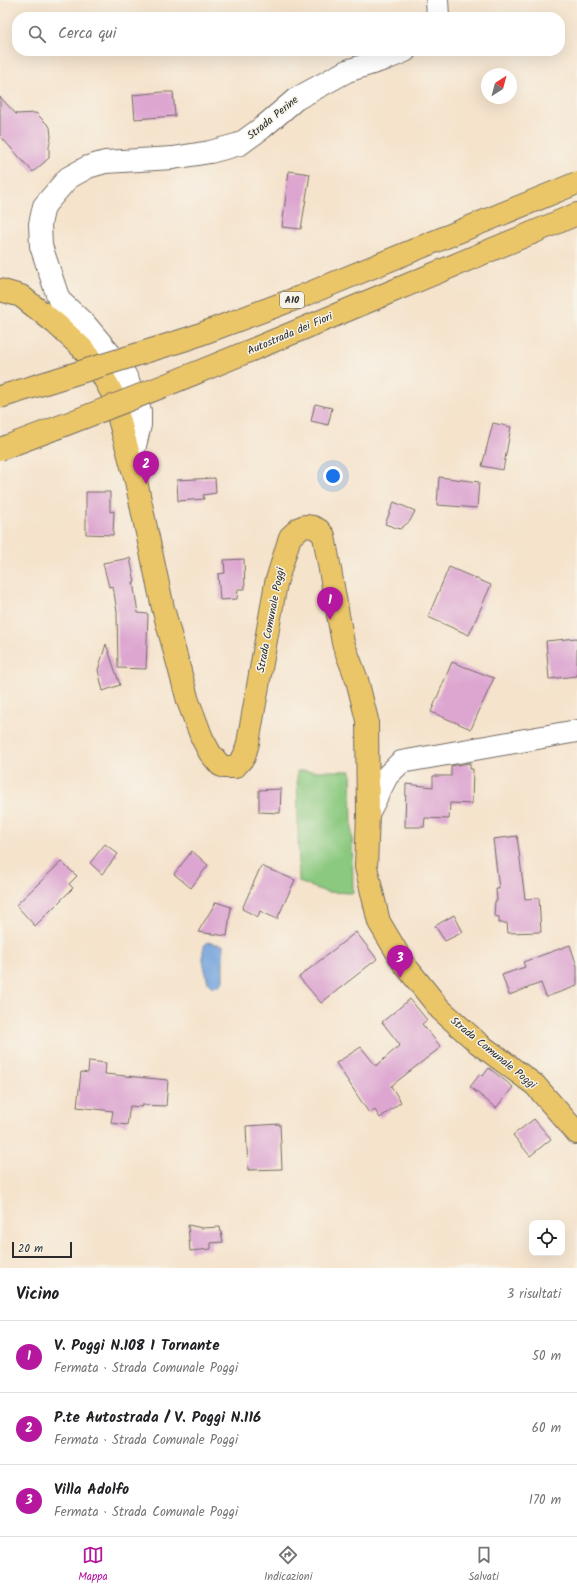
<!DOCTYPE html>
<html lang="it">
<meta charset="utf-8">
<style>
:root{--surface:#fff;--page:#f2f2f2;--text:#202124;--muted:#757577;--line:#e0e0e0;--accent:#b5179e}
body{margin:0;font-family:Kalam,sans-serif;background:var(--page);color:var(--text)}
.controls{position:absolute;right:12px;bottom:12px;display:grid;overflow:hidden;border-radius:8px;box-shadow:0 4px 16px #0002}
.controls button{width:36px;height:36px;display:grid;place-items:center;padding:0;border:0;border-bottom:1px solid var(--line);background:var(--surface);color:var(--text);font:20px sans-serif}
.compass{position:absolute;left:481px;top:68px;width:36px;height:36px;border-radius:50%;background:var(--surface);box-shadow:0 4px 16px #0002;rotate:36deg}
.scale{position:absolute;left:12px;bottom:10px;width:60px;box-sizing:border-box;padding-left:4px;border:2px solid #2b2b2b;border-top:0;font-size:11px;line-height:14px;white-space:nowrap;color:#2b2b2b;-webkit-text-stroke:3px #f7f3e8;paint-order:stroke}
.you{position:absolute;left:333px;top:476px;width:14px;height:14px;margin:-10px;border:3px solid #fff;border-radius:50%;background:#1a73e8;box-shadow:0 0 0 6px #1a73e833}
.badge{display:grid;place-items:center;width:26px;height:26px;border-radius:50%;background:var(--accent);color:#fff;font-size:13px;font-weight:700}
.pin{position:absolute;translate:-50% -33px;filter:drop-shadow(0 1px 2px #0008)}
.pin::after{content:'';position:absolute;top:21px;width:14px;height:12px;background:inherit;clip-path:polygon(0 0,100% 0,50% 100%)}
.list{margin:0;padding:0;list-style:none}
h2{display:flex;justify-content:space-between;align-items:center;height:52px;margin:0;padding:0 16px;font-size:17px}
h2 small{font-size:13px;font-weight:400;color:var(--muted)}
.list li{display:grid;grid-template-columns:26px 1fr auto;gap:12px;align-items:center;box-sizing:border-box;height:72px;padding:0 16px;border-top:1px solid var(--line)}
.list b{display:block;font-size:15px;white-space:nowrap}
.list p{margin:0;font-size:13px;white-space:nowrap;color:var(--muted)}
.list em{font-size:13px;font-style:normal;color:var(--muted)}
.icon{flex:none;width:22px;height:22px;fill:none;stroke:currentColor;stroke-width:2;stroke-linecap:round;stroke-linejoin:round}
.map{position:relative;flex:none;width:577px;height:1268px;overflow:hidden}
.search{position:absolute;background:var(--surface);box-shadow:0 4px 16px #0002;left:12px;right:12px;top:12px;height:44px;display:flex;align-items:center;gap:10px;box-sizing:border-box;padding:0 14px;border-radius:16px;color:var(--muted);font-size:15px}
.sheet{height:268px;background:var(--surface)}
nav{display:flex;justify-content:space-around;align-items:center;box-sizing:border-box;height:56px;border-top:1px solid var(--line);background:var(--surface);font-size:11px;color:var(--muted)}
nav a{display:grid;justify-items:center;gap:2px}
nav .on{color:var(--accent)}
.map>svg:first-child{display:block}
</style>
<div class="map">
<svg width="577" height="1268" viewBox="0 0 577 1268">
<rect width="100%" height="100%" fill="#f7f3e8"/>
<filter id="ink" filterUnits="userSpaceOnUse"><feTurbulence type="fractalNoise" baseFrequency=".025" numOctaves="2"/><feDisplacementMap in="SourceGraphic" scale="8" xChannelSelector="R" yChannelSelector="G"/><feConvolveMatrix kernelMatrix="1 2 1 2 8 2 1 2 1" color-interpolation-filters="sRGB"/></filter>
<filter id="wash" filterUnits="userSpaceOnUse"><feTurbulence type="fractalNoise" baseFrequency=".012" numOctaves="4" result="noise"/><feDisplacementMap in="SourceGraphic" scale="16" xChannelSelector="R" yChannelSelector="G"/><feGaussianBlur stdDeviation="0.9" result="paint"/><feColorMatrix in="noise" values="0 0 0 0 0 0 0 0 0 0 0 0 0 0 0 0 0 1.4 0 .05"/><feComposite in="paint" operator="in"/></filter>
<g filter="url(#wash)">
<rect width="100%" height="100%" fill="#f5e3cc"/>
<path fill="#8ac97f" stroke="#5a7a55" d="M297 771H351L353 893 326 892 299 882Z"/>
<path fill="#71a1db" stroke="#4e6683" d="M207 942 223 945V981L219 986 212 987 208 983C206 972 198 951 207 942Z"/>
<g id="blocks">
<g fill="#dda6d1">
<path d="M163 92H173L175 116 135 119 133 95Z"/>
<path d="M0 97 16 114 36 113 50 127 51 137 49 147V158L33 172 0 136Z"/>
<path d="M289 171 310 174 301 229 282 227Z"/>
<path d="M315 404 332 408 328 425 311 421Z"/>
<path d="M493 423 511 427 503 470 482 466Z"/>
<path d="M439 477 479 482 477 508 437 505Z"/>
<path d="M215 478 216 493 203 495 204 499 178 501 177 480Z"/>
<path d="M86 492H110V512L114 511 113 535 86 534Z"/>
<path d="M394 502 415 511 410 521 400 529 385 524Z"/>
<path d="M130 558 135 582H133L138 613 148 614 146 669 118 668 117 612 113 586 109 587 103 563Z"/>
<path d="M244 559 245 589H238L237 599 220 600 218 574 225 573 224 560Z"/>
<path d="M449 567 491 585 469 635 428 617Z"/>
<path d="M577 638V676L549 679 546 641Z"/>
<path d="M106 644 120 685 103 691 98 670Z"/>
<path d="M452 662 494 678 471 729 431 712Z"/>
<path d="M470 763V769H473L472 804 450 803 449 819 425 818 424 827H405L406 784 433 787V776H451V766Z"/>
<path d="M281 789 280 813 259 812V790Z"/>
<path d="M517 836 525 899 539 898 541 932 508 933 507 923H499V917L494 916 495 901H497L496 889H499L493 839Z"/>
<path d="M105 844 118 854 102 874 90 863Z"/>
<path d="M192 851 208 865 191 888 174 874Z"/>
<path d="M61 862 77 876 69 884 73 888 35 926 16 905Z"/>
<path d="M261 866 295 880 277 919 260 911 258 917 242 909Z"/>
<path d="M216 902 231 907 227 936 198 932Z"/>
<path d="M454 915 463 932 445 941 435 926Z"/>
<path d="M356 932 377 959 321 1003 299 977Z"/>
<path d="M570 945 577 966V986L546 997 541 983 509 995 502 975 525 967 523 962Z"/>
<path d="M410 999 427 1020 422 1024 441 1047 391 1086 401 1102 380 1118 375 1110 369 1113 336 1063 361 1047 376 1066 400 1045 382 1022Z"/>
<path d="M89 1061 106 1063 105 1074 168 1080 166 1106 142 1105V1107L130 1106 127 1125 111 1123 113 1111 77 1107 81 1072 88 1073Z"/>
<path d="M489 1068 513 1087 496 1108 470 1087 480 1074 483 1076Z"/>
<path d="M534 1119 551 1139 530 1156 513 1135Z"/>
<path d="M280 1124 282 1169 248 1170 246 1126Z"/>
<path d="M188 1225 202 1228 220 1227 223 1242 211 1243V1249L190 1251Z"/>
</g>
</g>
</g>
<g filter="url(#ink)">
<use href="#blocks" fill-opacity="0" stroke="#726b63" stroke-width="1"/>
<g fill="none" stroke-linecap="round" stroke-linejoin="round">
<g stroke="#726b63" stroke-width="24">
<g id="minor">
<path d="M437 0 438 17"/>
<path d="M131 462 140 425V411L128 381 121 367 85 324 59 300 41 246 40 224 44 206 68 178 88 167 105 162 173 158 210 152 240 144 262 128 296 99 347 71 388 58 405 51"/>
<path d="M368 814 387 776 401 762 577 731"/>
</g>
</g>
<g stroke="#726b63" stroke-width="24">
<path id="major" d="M0 290 21 296 55 323 82 348 100 371 112 393 136 481 163 608 188 701 202 738 210 753 220 765 225 767H235L244 757 248 743 276 583 290 537 300 528 305 526 313 527 319 530 324 536 343 643 357 680 367 720 368 814 366 867 379 922 404 964 440 1009 478 1043 535 1085 577 1133"/>
</g>
<g stroke="#726b63" stroke-width="24">
<path id="highway" d="M532 233 577 214"/>
</g>
<use href="#minor" stroke="#fff" stroke-width="22"/>
<use href="#major" stroke="#ebc669" stroke-width="22"/>
<use href="#highway" stroke="#ebc669" stroke-width="22"/>
<g stroke="#726b63" stroke-width="24" stroke-linecap="butt">
<g id="highway-bridge">
<path d="M0 397 190 338 300 297 577 183"/>
<path d="M0 449C180 383 355 306 532 233"/>
</g>
</g>
<use href="#highway-bridge" stroke="#ebc669" stroke-width="22"/>
</g>
</g>
<g text-anchor="middle" dominant-baseline="central" stroke-width="3" stroke-linejoin="round" paint-order="stroke">
<rect fill="#f7f3e8" stroke="#686764" stroke-width="1" x="280" y="292" width="24" height="16" rx="3"/>
<g font-size="10" font-weight="bold" fill="#2b2b2b">
<text x="292" y="300">A10</text>
</g>
<g font-size="11" fill="#2b2b2b" stroke="#f7f3e8">
<text transform="translate(273 118) rotate(-39)">Strada Perine</text>
<text transform="translate(290 334) rotate(-23)">Autostrada dei Fiori</text>
<text transform="translate(271 620) rotate(-79)">Strada Comunale Poggi</text>
<text transform="translate(493 1053) rotate(39)">Strada Comunale Poggi</text>
</g>
</g>
</svg>
<div class="controls">
<button><svg class="icon" aria-label="locate" viewBox="0 0 24 24"><circle cx="12" cy="12" r="6"/><path d="M12 2v4M12 18v4M2 12h4M18 12h4"/></svg></button>
</div>
<svg class="compass" viewBox="-18 -18 36 36"><path d="M0-13l5 13h-10z" fill="#e53935"/><path d="M0 13l5-13h-10z" fill="#757577"/></svg>
<div class="scale">20 m</div>
<div class="you"></div>
<div class="pin badge" style="left:330px;top:620px">1</div>
<div class="pin badge" style="left:146px;top:484px">2</div>
<div class="pin badge" style="left:400px;top:978px">3</div>
<div class="search"><svg class="icon" aria-label="search" viewBox="0 0 24 24"><circle cx="10" cy="10" r="6"/><path d="M15 15l6 6"/></svg>Cerca qui</div>
</div>
<section class="sheet">
<h2>Vicino<small>3 risultati</small></h2>
<ul class="list">
<li><span class="badge">1</span><div><b>V. Poggi N.108 1 Tornante</b><p>Fermata · Strada Comunale Poggi</p></div><em>50 m</em></li>
<li><span class="badge">2</span><div><b>P.te Autostrada / V. Poggi N.116</b><p>Fermata · Strada Comunale Poggi</p></div><em>60 m</em></li>
<li><span class="badge">3</span><div><b>Villa Adolfo</b><p>Fermata · Strada Comunale Poggi</p></div><em>170 m</em></li>
</ul>
</section>
<nav>
<a class="on"><svg class="icon" aria-label="map" viewBox="0 0 24 24"><path d="M3 6l6-2 6 2 6-2v14l-6 2-6-2-6 2zM9 4v14M15 6v14"/></svg>Mappa</a>
<a><svg class="icon" aria-label="directions" viewBox="0 0 24 24"><path d="M12 3l9 9-9 9-9-9zM9 14v-3h6M13 9l2 2-2 2"/></svg>Indicazioni</a>
<a><svg class="icon" aria-label="saved" viewBox="0 0 24 24"><path d="M7 4h10v16l-5-4-5 4z"/></svg>Salvati</a>
</nav>
